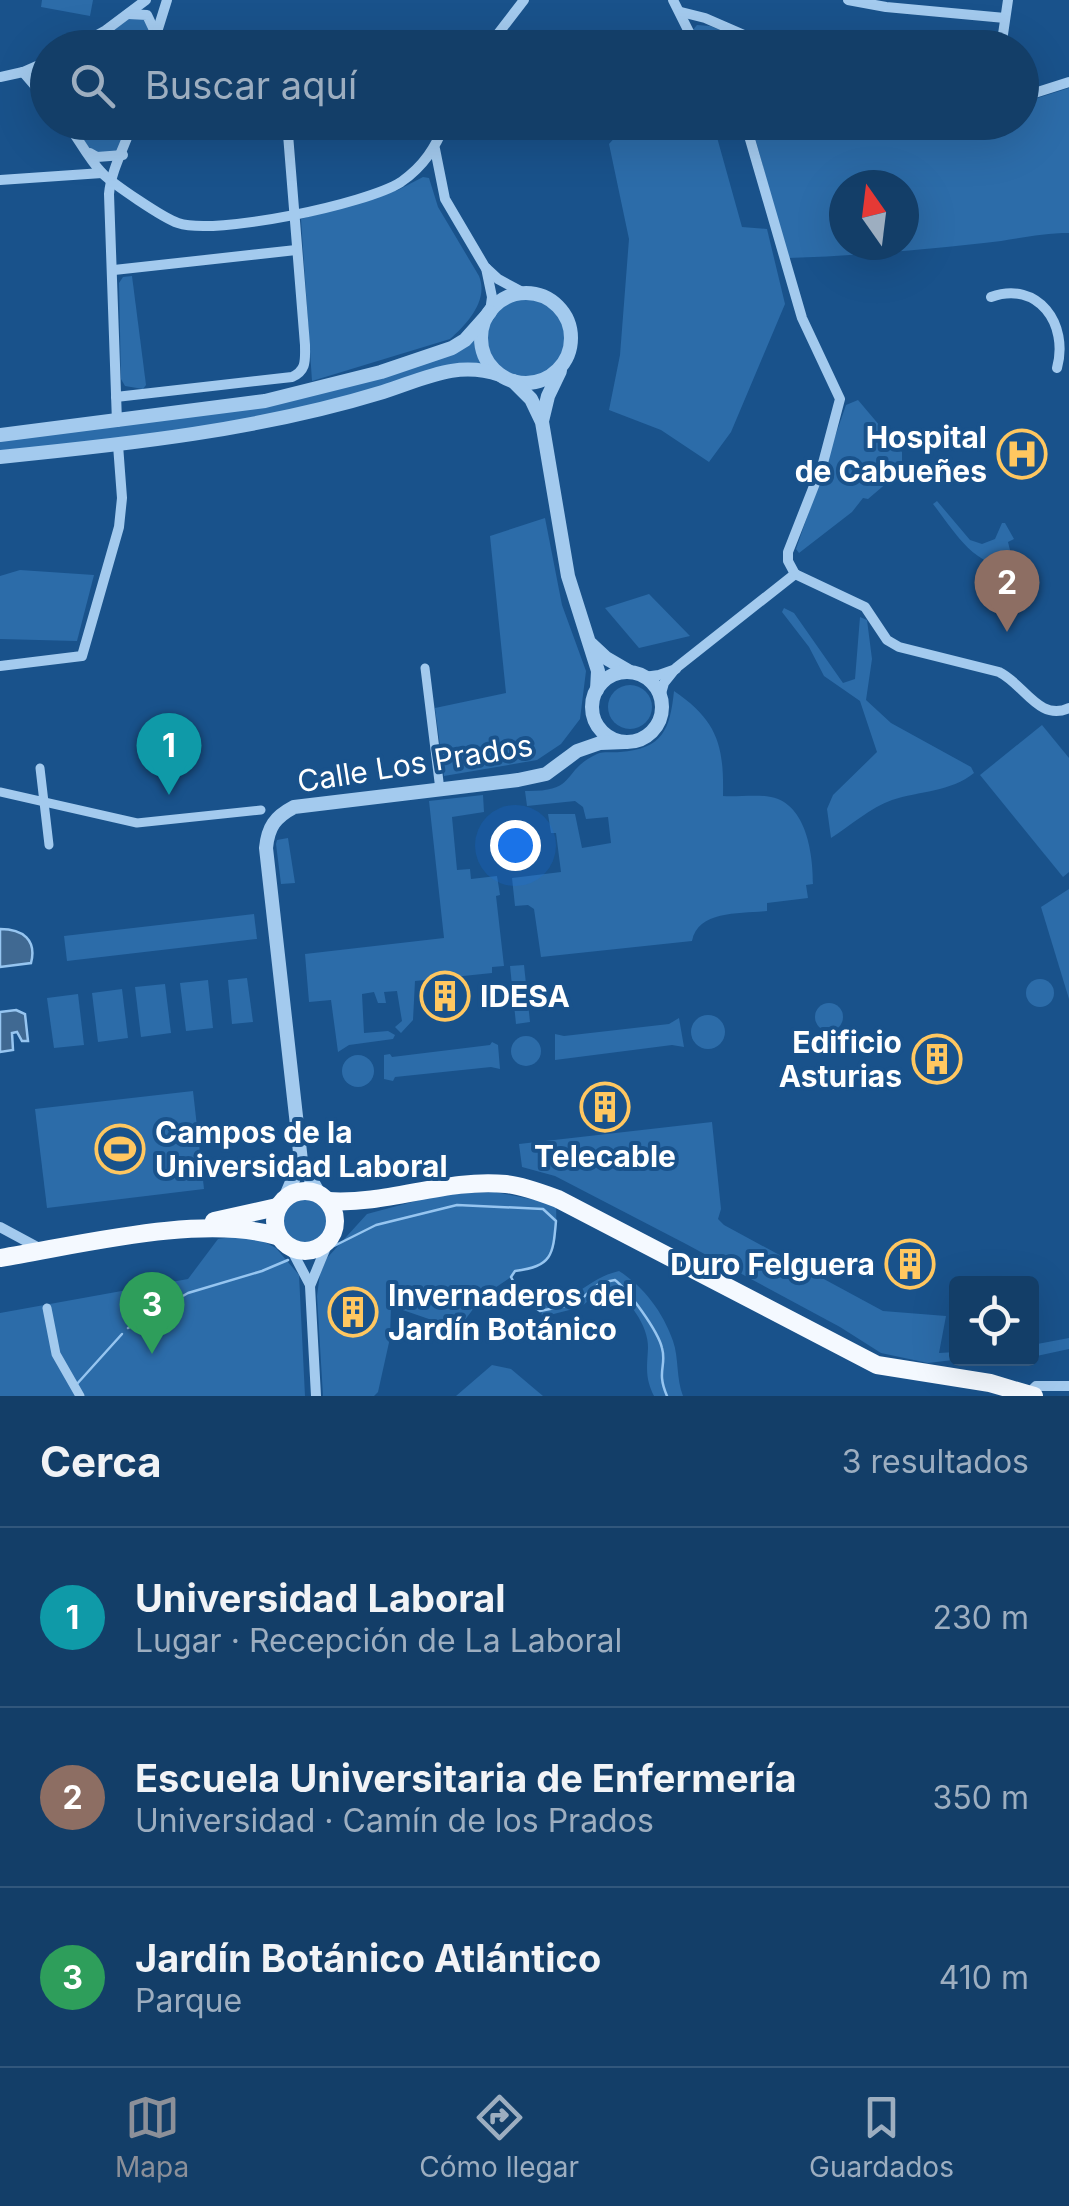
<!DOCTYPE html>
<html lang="es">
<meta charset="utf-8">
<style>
:root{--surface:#133e68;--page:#204971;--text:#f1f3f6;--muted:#9daec0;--line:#32577c;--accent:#8c9099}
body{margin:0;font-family:Inter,sans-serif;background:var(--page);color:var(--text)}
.controls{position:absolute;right:30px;bottom:30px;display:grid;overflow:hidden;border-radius:10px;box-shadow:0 10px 40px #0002}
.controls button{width:90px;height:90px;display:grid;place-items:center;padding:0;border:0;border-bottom:2px solid var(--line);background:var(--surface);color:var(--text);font:50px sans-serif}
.compass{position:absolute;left:829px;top:170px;width:90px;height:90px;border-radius:50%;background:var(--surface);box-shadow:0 10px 40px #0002;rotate:346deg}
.you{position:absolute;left:515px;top:845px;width:35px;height:35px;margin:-25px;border:8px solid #fff;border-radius:50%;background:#1a73e8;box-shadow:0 0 0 15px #1a73e833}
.badge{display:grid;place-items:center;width:65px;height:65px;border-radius:50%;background:var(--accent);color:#fff;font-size:32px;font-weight:700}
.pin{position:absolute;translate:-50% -82px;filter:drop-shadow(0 2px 5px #0008)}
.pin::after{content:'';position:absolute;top:52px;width:35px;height:30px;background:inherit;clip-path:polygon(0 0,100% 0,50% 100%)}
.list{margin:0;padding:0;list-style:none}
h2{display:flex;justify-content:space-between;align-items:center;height:130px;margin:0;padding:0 40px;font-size:42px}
h2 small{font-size:32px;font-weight:400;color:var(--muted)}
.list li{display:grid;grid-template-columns:65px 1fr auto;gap:30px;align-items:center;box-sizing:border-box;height:180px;padding:0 40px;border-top:2px solid var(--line)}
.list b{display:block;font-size:38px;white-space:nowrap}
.list p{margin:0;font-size:32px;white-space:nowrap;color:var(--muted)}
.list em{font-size:32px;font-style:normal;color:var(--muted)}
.icon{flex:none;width:55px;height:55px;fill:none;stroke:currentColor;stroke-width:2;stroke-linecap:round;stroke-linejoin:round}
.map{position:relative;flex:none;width:1069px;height:1396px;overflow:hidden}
.search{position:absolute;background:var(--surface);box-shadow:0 10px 40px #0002;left:30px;right:30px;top:30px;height:110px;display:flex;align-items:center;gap:25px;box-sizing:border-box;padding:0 35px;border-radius:55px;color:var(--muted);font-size:38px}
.sheet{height:670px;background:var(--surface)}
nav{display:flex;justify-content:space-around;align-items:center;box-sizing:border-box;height:140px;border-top:2px solid var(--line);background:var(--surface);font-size:28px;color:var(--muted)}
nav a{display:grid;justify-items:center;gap:5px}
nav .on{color:var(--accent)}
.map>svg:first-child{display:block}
</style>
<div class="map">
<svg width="1069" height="1396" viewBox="0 0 1069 1396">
<rect width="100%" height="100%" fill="#19528b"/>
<g fill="#2c6ca9" fill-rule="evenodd">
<path d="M42 0H93L90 16 41 7Z"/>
<path d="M127 14 152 20V47L74 48Z"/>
<path d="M697 25 710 26 765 47H705L692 31Z"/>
<path d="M1069 88V233C1039 233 1013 240 984 243 919 250 854 256 788 258L751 123 1022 122V103ZM844 185H904V245H844Z"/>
<path d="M66 123H133L123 155 97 157Z"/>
<path d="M669 123H713L742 227 767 229 785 304 731 432 709 462 661 430 609 410 620 355 629 239 609 144 618 134Z"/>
<path d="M423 177 429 178 438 207 479 276C489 300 467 324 450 339L312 381 301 219 398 190Z"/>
<path d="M132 276 146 385 143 389 125 386 121 379 119 283 123 277Z"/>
<path d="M524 293C572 296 590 357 546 379 521 391 504 368 481 369 469 370 455 376 444 379 404 389 365 402 325 409 218 429 108 441 0 457V435L200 412 452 348 496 305 508 297Z"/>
<path d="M858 400 902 452V470L868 499 863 498 852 512 799 553 796 549 846 405Z"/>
<path d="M937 501 970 540 982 544 995 539 1002 523H1005L1014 539 1008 542 1013 562 1023 558 1025 565C978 575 958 536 933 504Z"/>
<path d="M545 518 562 605 586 671 580 719 561 744 537 760 444 776 435 708 506 693 490 536Z"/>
<path d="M20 570 94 575 77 641 0 639V576Z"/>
<circle cx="1012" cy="587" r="12"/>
<path d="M649 594 690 636 639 648 605 608Z"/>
<path d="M784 608 794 613 843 683 855 679 860 617 867 620 872 659 866 700 891 723 971 767 974 773C951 792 919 791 892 800 871 807 850 826 831 838L827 809 833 795 877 752 860 701 824 676 809 647 782 612Z"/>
<circle cx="630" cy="707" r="22"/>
<path d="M674 691C718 721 724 746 723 796 738 797 756 794 771 797 807 804 813 855 813 884L806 885 808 898 767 903V911C741 914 698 910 692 941L541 957 534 909 528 905 515 906 512 878 561 872 556 833H551L548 814H575L582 848 611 843 608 817 586 819 583 807 575 801 527 806 525 791C579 792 560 771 597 754 604 751 612 753 620 752 663 749 670 729 674 691Z"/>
<path d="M1042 725 1069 758V872L1063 877 980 775Z"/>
<path d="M483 795 484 812 452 817 457 870 470 869 471 879 497 876 500 895 496 896 504 966 492 967V973L415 981 413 1020 401 1033 395 1027 402 1021 397 991 384 992 386 1003H378L374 992 362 994 364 1033 388 1031 395 1035 393 1039 349 1045 338 1052 331 1000 309 1002 305 954 444 938 429 801Z"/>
<path d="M288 838 295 883 281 884 276 844 277 840Z"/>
<path d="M1069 889V999L1041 907Z"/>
<path d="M254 914 257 939 67 961 64 936Z"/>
<path d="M524 965 530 1022 516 1024 510 966Z"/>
<path d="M247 978 253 1022 232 1024 228 980Z"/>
<circle cx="1040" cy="993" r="14"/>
<path d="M208 980 213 1028 186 1031 180 983Z"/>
<path d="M165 984 171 1033 141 1037 135 987Z"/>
<path d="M122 989 128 1038 98 1042 92 993Z"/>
<path d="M78 994 84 1045 54 1048 47 998Z"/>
<circle cx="829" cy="1017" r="14"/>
<circle cx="708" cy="1032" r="17"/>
<path d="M679 1018 684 1047 672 1045 555 1060V1034L564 1036 669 1024Z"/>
<circle cx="526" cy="1051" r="15"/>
<path d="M492 1042 498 1045 500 1069 491 1067 395 1077 393 1081 384 1079V1055L390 1054 392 1057 490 1045Z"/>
<circle cx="358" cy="1071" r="16"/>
<path d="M193 1091 204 1189 47 1208 35 1109Z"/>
<path d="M712 1122 721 1209 718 1219 724 1225 883 1311 946 1316 939 1353 956 1352V1358L1025 1359 989 1364 961 1359 928 1363 881 1353 840 1327 686 1244 555 1176 522 1167 519 1144Z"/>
<circle cx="304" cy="1221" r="30"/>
<path d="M495 1192 556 1204C557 1243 559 1266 515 1271L511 1277 483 1296 458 1329 391 1306 390 1338 378 1392 374 1396H323L317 1296 320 1274 327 1258 367 1214 442 1194Z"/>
<path d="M231 1237 261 1240 276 1248 299 1275 305 1396H0V1313L188 1279 218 1239Z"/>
<path d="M619 1271C644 1287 663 1312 673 1341 679 1358 676 1378 683 1396H654C645 1378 647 1367 648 1348 649 1326 628 1298 610 1287L602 1289 581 1307 542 1317 540 1301C581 1301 585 1279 619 1271Z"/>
<path d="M1069 1338V1349L1032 1357V1345Z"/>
<path d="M492 1365 511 1369 543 1396H456Z"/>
</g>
<g fill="#406992" stroke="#96c5f0" stroke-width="2.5">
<path d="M0 929C23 929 37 940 31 963L0 967Z"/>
<path d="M16 1010 25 1014 28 1041H22L17 1032 12 1033 13 1050 0 1052V1012Z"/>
</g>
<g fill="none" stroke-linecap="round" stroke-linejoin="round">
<g stroke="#96c5f0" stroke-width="2.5">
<path d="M332 1247 376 1225 457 1205 543 1209 556 1221C553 1256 552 1266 515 1271L511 1277 522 1298 540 1311 575 1304 600 1283 615 1280C629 1291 658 1331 662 1348 667 1366 656 1371 667 1396"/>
<path d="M128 1328 188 1293 262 1271 288 1260"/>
<path d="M76 1385 122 1334"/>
</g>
<g stroke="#a3caee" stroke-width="9">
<path d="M425 668 440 790"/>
<path d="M40 768 49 845"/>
<path d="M0 792 137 823 261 810"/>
<path d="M47 1308 56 1354 80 1396"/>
</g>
<g stroke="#a3caee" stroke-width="10">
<path d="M673 0 697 48"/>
<path d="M848 0 886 7 1005 18"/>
<path d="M681 12 705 18 774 48"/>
<path d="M128 14 147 15 155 32"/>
<path d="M74 48 106 30 146 0"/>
<path d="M152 48 167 0"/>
<path d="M487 48 524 0"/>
<path d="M1001 48 1008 0"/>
<path d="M23 72 48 101"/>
<path d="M0 77 23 72 48 61"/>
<path d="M1022 97 1069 82"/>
<path d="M66 122C78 138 88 158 102 173 113 184 163 218 178 223 215 236 367 204 401 182 424 166 435 148 446 122"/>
<path d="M745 122 802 318 840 399 823 463 788 552V561L795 574"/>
<path d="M435 149 445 199 485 267 498 279 524 293"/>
<path d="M90 153 97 157 123 155"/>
<path d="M0 180 102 173"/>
<path d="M486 268 492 297 490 312"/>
<path d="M114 270 296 250"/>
<path d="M991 297C1038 280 1069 324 1057 368"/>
<path d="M116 397 292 377C307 370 305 360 305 345L287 122"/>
<path d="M117 422 109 194C111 170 125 146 133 122"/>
<path d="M795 574 865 607 887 640 899 647 999 672C1024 684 1039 722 1069 708"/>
<path d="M0 666 82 656 119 527 122 498 118 445"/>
<path d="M644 677 659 675 676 669"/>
<path d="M660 697 664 683 676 668 795 574"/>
<path d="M0 1227 39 1248"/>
<path d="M290 1247 310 1285"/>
<path d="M1028 1394 1036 1386H1069"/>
<path d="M316 1396 310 1286 329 1240"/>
</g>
<g stroke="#a3caee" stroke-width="14">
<circle cx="526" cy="338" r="45"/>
<path d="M513 381 531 399 542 422 568 576 598 671 597 690"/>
<path d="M542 421 548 396 560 371"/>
<path d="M0 435 265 401 381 372 452 348 465 340 490 312"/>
<path d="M0 457C129 444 259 430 383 392 424 379 457 360 500 375"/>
<path d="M591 644 606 658 630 672"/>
<circle cx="627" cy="707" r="35"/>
<path d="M319 1194 301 1161 266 848C268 827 275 817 294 807L518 780 546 774 577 751 600 743 625 742"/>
<path d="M286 1196 301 1161"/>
</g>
<g stroke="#f4f9ff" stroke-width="18">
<circle cx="305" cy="1221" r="30"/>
<path d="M328 1201C388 1205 446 1178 506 1184 524 1186 542 1193 558 1199L877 1365 990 1383 1034 1396"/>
<path d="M214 1221 277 1207"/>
<path d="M0 1258C80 1245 200 1214 277 1236"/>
</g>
</g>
<defs>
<g id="hospital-ring" transform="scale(2.5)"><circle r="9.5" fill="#19528b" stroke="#ffc760" stroke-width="1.5"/><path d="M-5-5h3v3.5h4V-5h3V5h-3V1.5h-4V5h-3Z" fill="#ffc760"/></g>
<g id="building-ring" transform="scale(2.5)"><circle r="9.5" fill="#19528b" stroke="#ffc760" stroke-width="1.5"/><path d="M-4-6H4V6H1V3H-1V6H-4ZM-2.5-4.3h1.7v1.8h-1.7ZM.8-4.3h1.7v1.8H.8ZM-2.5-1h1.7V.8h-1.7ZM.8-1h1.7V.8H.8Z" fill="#ffc760"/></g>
<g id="stadium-ring" transform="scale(2.5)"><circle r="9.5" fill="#19528b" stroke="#ffc760" stroke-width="1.5"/><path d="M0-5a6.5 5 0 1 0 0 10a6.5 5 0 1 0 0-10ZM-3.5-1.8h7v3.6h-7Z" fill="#ffc760"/></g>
</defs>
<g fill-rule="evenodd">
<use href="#hospital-ring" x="1022" y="454"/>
<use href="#building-ring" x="445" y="996"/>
<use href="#building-ring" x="937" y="1059"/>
<use href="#building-ring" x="605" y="1107"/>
<use href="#stadium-ring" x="120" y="1149"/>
<use href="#building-ring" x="910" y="1264"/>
<use href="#building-ring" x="353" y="1312"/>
</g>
<g text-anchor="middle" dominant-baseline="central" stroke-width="8" stroke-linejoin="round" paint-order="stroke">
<g font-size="30" font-weight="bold" fill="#fff" stroke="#19528b" text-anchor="end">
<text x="987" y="437">Hospital<tspan x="987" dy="34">de Cabueñes</tspan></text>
<text x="480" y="996" text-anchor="start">IDESA</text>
<text x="902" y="1042">Edificio<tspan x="902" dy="34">Asturias</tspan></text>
<text x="155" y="1132" text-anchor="start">Campos de la<tspan x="155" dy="34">Universidad Laboral</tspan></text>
<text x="605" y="1156" text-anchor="middle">Telecable</text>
<text x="875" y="1264">Duro Felguera</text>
<text x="388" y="1295" text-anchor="start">Invernaderos del<tspan x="388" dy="34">Jardín Botánico</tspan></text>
</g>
<g font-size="30" fill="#fff" stroke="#19528b">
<text transform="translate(415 763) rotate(-9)">Calle Los Prados</text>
</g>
</g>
</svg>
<div class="controls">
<button><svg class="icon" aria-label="locate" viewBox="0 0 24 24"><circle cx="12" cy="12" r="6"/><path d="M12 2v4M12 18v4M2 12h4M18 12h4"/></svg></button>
</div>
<svg class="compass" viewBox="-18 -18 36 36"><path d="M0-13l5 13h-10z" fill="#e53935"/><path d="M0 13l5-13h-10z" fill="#9daec0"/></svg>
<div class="you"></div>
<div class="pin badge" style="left:169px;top:795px;background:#0f9aa8">1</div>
<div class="pin badge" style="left:1007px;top:632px;background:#8d6e63">2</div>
<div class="pin badge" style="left:152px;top:1354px;background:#2e9e5b">3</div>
<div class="search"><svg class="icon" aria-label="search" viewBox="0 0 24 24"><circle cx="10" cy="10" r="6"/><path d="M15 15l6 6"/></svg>Buscar aquí</div>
</div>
<section class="sheet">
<h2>Cerca<small>3 resultados</small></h2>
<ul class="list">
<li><span class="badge" style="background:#0f9aa8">1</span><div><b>Universidad Laboral</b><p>Lugar · Recepción de La Laboral</p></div><em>230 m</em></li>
<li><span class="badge" style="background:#8d6e63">2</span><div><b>Escuela Universitaria de Enfermería</b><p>Universidad · Camín de los Prados</p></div><em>350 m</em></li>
<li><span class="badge" style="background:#2e9e5b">3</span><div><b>Jardín Botánico Atlántico</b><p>Parque</p></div><em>410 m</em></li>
</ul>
</section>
<nav>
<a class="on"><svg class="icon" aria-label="map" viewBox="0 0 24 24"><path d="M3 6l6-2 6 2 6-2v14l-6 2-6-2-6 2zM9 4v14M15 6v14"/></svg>Mapa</a>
<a><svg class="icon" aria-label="directions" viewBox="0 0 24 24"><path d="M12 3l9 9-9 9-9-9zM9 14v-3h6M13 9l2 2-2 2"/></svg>Cómo llegar</a>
<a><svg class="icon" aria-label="saved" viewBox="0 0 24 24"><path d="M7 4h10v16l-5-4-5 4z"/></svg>Guardados</a>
</nav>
